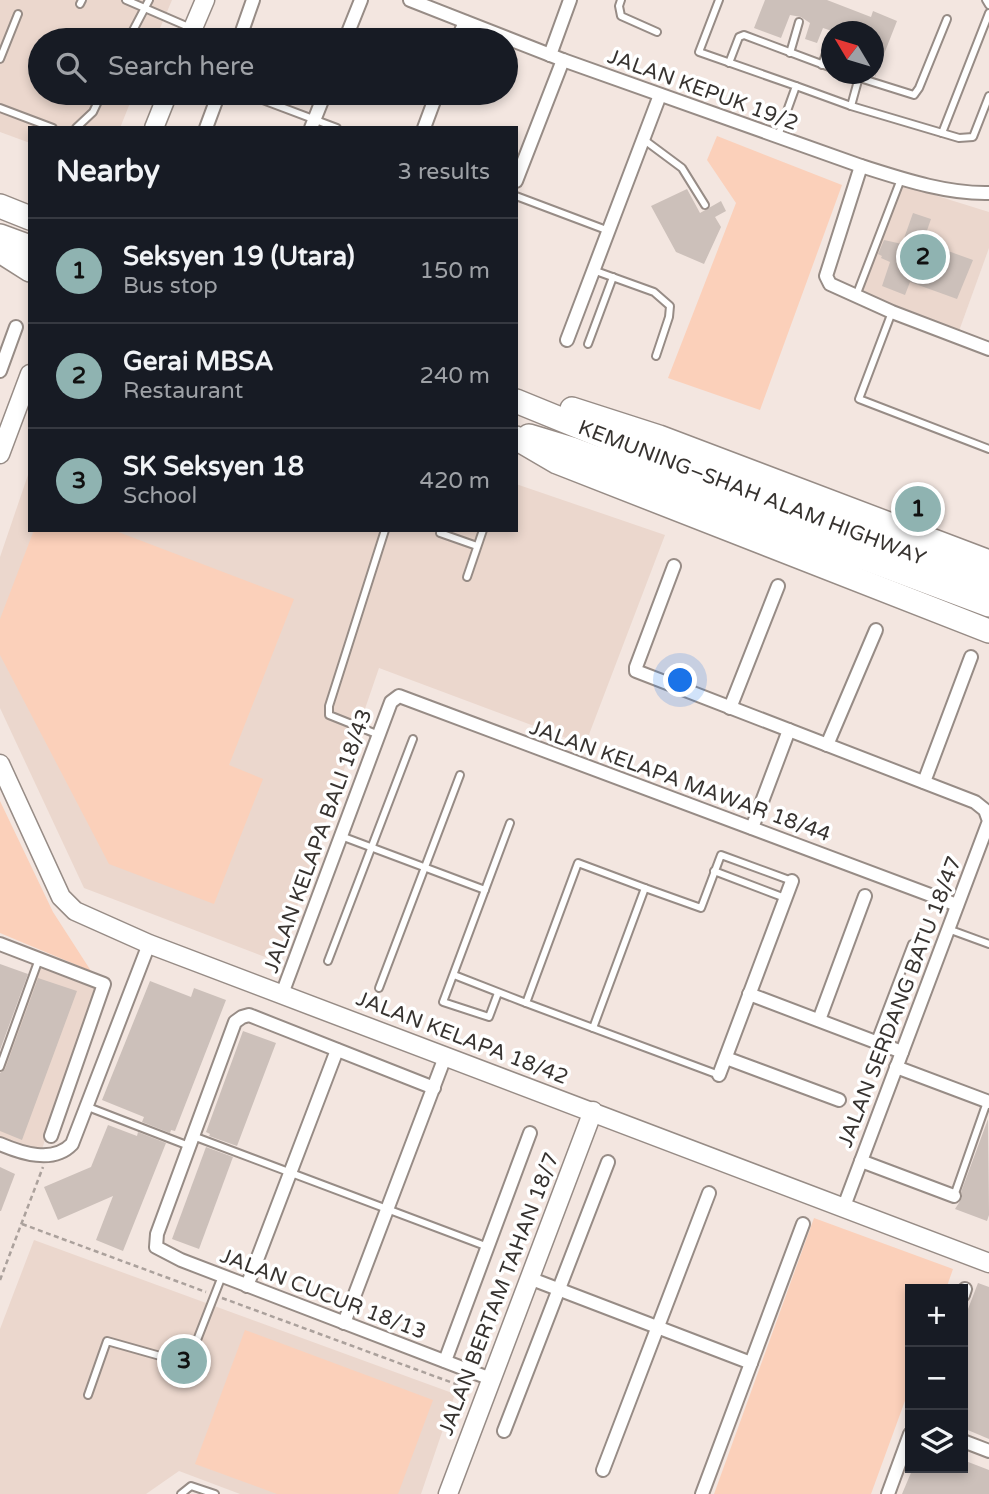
<!DOCTYPE html>
<meta charset="utf-8">
<style>
:root{--surface:#171b24;--page:#20242c;--text:#f1f3f6;--muted:#9ea1a6;--line:#363941;--accent:#8fb3b1}
body{margin:0;font-family:"Varela Round",sans-serif;background:var(--page);color:var(--text)}
.controls{position:absolute;right:21px;bottom:21px;display:grid;overflow:hidden;border-radius:0px;box-shadow:0 4px 10px #0003}
.controls button{width:63px;height:63px;display:grid;place-items:center;padding:0;border:0;border-bottom:2px solid var(--line);background:var(--surface);color:var(--text);font:35px sans-serif}
.compass{position:absolute;left:821px;top:21px;width:63px;height:63px;border-radius:50%;background:var(--surface);box-shadow:0 4px 10px #0003;rotate:308deg}
.you{position:absolute;left:681px;top:681px;width:24px;height:24px;margin:-18px;border:5px solid #fff;border-radius:50%;background:#1a73e8;box-shadow:0 0 0 10px #1a73e833}
.badge{display:grid;place-items:center;width:46px;height:46px;border-radius:50%;background:var(--accent);color:#111;font-size:23px;font-weight:700}
.pin{position:absolute;translate:-50% -50%;border:4px solid #fff;box-shadow:0 2px 7px #0006}
.list{margin:0;padding:0;list-style:none}
h2{display:flex;justify-content:space-between;align-items:center;height:91px;margin:0;padding:0 28px;font-size:30px}
h2 small{font-size:23px;font-weight:400;color:var(--muted)}
.list li{display:grid;grid-template-columns:46px 1fr auto;gap:21px;align-items:center;box-sizing:border-box;height:105px;padding:0 28px;border-top:2px solid var(--line)}
.list b{display:block;font-size:26px;white-space:nowrap}
.list p{margin:0;font-size:23px;white-space:nowrap;color:var(--muted)}
.list em{font-size:23px;font-style:normal;color:var(--muted)}
.icon{flex:none;width:38px;height:38px;fill:none;stroke:currentColor;stroke-width:2;stroke-linecap:round;stroke-linejoin:round}
.map{position:relative;flex:none;width:989px;height:1494px;overflow:hidden}
.search{position:absolute;background:var(--surface);box-shadow:0 4px 10px #0003;left:28px;top:28px;width:490px;height:77px;display:flex;align-items:center;gap:18px;box-sizing:border-box;padding:0 24px;border-radius:38px;color:var(--muted);font-size:26px}
.panel{position:absolute;background:var(--surface);box-shadow:0 4px 10px #0003;left:28px;top:126px;width:490px;height:406px;border-radius:0px}
.map>svg:first-child{display:block}
</style>
<div class="map">
<svg width="989" height="1494" viewBox="0 0 989 1494">
<rect width="100%" height="100%" fill="#f3e6e0"/>
<g fill="#ebd7cd">
<path d="M0 0H172L155 40H40V93H134L120 128H30V143L0 132Z"/>
<path d="M902 185 989 212V248L959 331 861 293Z"/>
<path d="M30 469V530H516V484L665 535 585 745 379 668 278 962 84 888 0 708V557Z"/>
<path d="M40 966 97 986 42 1149H27L0 1139V1075Z"/>
<path d="M34 1240 455 1394 421 1494H240L179 1471 146 1494H0V1329Z"/>
</g>
<g fill="#fbd0ba">
<path d="M717 136 842 185 760 410 668 378 736 203 707 160Z"/>
<path d="M34 530H113L294 599 229 765 263 779 214 904 109 864 0 655V619Z"/>
<path d="M0 801 53 912 91 971 0 933Z"/>
<path d="M814 1218 953 1269 946 1289H910V1387L871 1494H714Z"/>
<path d="M245 1330 433 1400 398 1494H277L195 1464Z"/>
</g>
<g fill="#ccc0ba">
<path d="M765 0H827L871 17 873 11 897 21 875 77 873 32H835L823 28 817 43 805 39 810 23 801 17 790 15 781 38 754 28Z"/>
<path d="M687 189 700 213 721 201 726 211 715 217 721 227 704 264 676 252 651 206Z"/>
<path d="M913 213 931 219 923 242 973 260 957 299 910 282 905 295 882 286 890 262 881 258 882 256 878 254 884 240 902 244Z"/>
<path d="M0 964 28 974 0 1050Z"/>
<path d="M38 978 77 991 22 1140 0 1131V1073L5 1069Z"/>
<path d="M150 981 191 997 194 988 226 1000 175 1131 171 1130 170 1133 142 1122 144 1117 102 1100Z"/>
<path d="M243 1031 276 1043 237 1146 209 1136 210 1134 206 1132Z"/>
<path d="M988 1119 989 1215 987 1221 955 1209 962 1198 961 1192Z"/>
<path d="M108 1125 137 1136 138 1132 166 1143 123 1251 96 1240 113 1196 58 1220 44 1187 91 1167Z"/>
<path d="M206 1147 233 1157 199 1249 172 1239Z"/>
<path d="M0 1167 15 1174 1 1211H0Z"/>
<path d="M978 1283 989 1287V1439L963 1428V1322Z"/>
<path d="M963 1460 989 1470V1494H902L913 1468H963Z"/>
</g>
<g fill="none" stroke-linecap="round" stroke-linejoin="round">
<g stroke="#978c86" stroke-width="10">
<g id="lane">
<path d="M126 0 191 28"/>
<path d="M621 0 619 6 621 16 657 32"/>
<path d="M719 0 699 52 796 86 778 136"/>
<path d="M986 0 989 5"/>
<path d="M80 4 82 0"/>
<path d="M128 40 149 0"/>
<path d="M790 53 799 22"/>
<path d="M0 59 18 14"/>
<path d="M729 63 739 37 744 35 832 68"/>
<path d="M822 65 832 36"/>
<path d="M847 74 914 95 919 88 947 19"/>
<path d="M796 86 851 106 959 138 973 137 989 96"/>
<path d="M244 93 337 128"/>
<path d="M851 106 859 77"/>
<path d="M0 108 53 128"/>
<path d="M76 128 93 112 102 93"/>
<path d="M942 133 989 13"/>
<path d="M643 139 682 168 705 205"/>
<path d="M516 196 609 231"/>
<path d="M593 270 654 292 670 306 669 317 656 356"/>
<path d="M856 296 901 179"/>
<path d="M892 312 859 399 989 449"/>
<path d="M588 344 613 277"/>
<path d="M441 530 440 533 477 546"/>
<path d="M467 577 483 530"/>
<path d="M379 735 329 715V706L385 530"/>
<path d="M341 836 485 890"/>
<path d="M714 871 785 898"/>
<path d="M645 888 578 863 526 1003 719 1075"/>
<path d="M948 929 989 944"/>
<path d="M328 961 413 739"/>
<path d="M454 975 526 1003"/>
<path d="M379 988 460 775"/>
<path d="M498 993 489 1017 443 1002 510 823"/>
<path d="M593 1028 645 888 701 908 721 855 792 881"/>
<path d="M875 1041 912 944"/>
<path d="M0 1067 39 959"/>
<path d="M88 1107 189 1146"/>
<path d="M193 1136 488 1247"/>
<path d="M954 1196 987 1102"/>
<path d="M88 1395 107 1341 185 1363 190 1358 222 1276"/>
<path d="M181 1494 191 1486 215 1494"/>
</g>
</g>
<g stroke="#978c86" stroke-width="16">
<g id="street">
<path d="M410 0 563 60 861 166C902 179 946 194 989 193"/>
<path d="M239 40 253 0"/>
<path d="M345 40 361 0"/>
<path d="M457 40 465 22"/>
<path d="M550 55 570 0"/>
<path d="M206 128 219 93"/>
<path d="M311 128 325 93"/>
<path d="M424 128 437 93"/>
<path d="M861 166 826 276 830 284 892 312 989 349"/>
<path d="M516 181 563 60"/>
<path d="M567 340 660 95"/>
<path d="M0 371 16 327"/>
<path d="M674 566 636 667V671L975 802 985 810 989 821 843 1209"/>
<path d="M730 708 778 586"/>
<path d="M827 745 876 630"/>
<path d="M924 782 971 657"/>
<path d="M752 828 789 730"/>
<path d="M0 944 104 984 51 1136"/>
<path d="M282 994 391 702 399 696 957 905"/>
<path d="M749 994 902 1052"/>
<path d="M819 1020 865 896"/>
<path d="M726 1058 839 1100"/>
<path d="M896 1067 989 1102"/>
<path d="M719 1075 792 881"/>
<path d="M434 1088 249 1015 242 1017 235 1022 157 1234 156 1247 181 1260 491 1379"/>
<path d="M0 1144C21 1153 53 1164 72 1144L149 944"/>
<path d="M861 1161 954 1196"/>
<path d="M529 1278 751 1363"/>
<path d="M247 1286 337 1050"/>
<path d="M963 1295 965 1289"/>
<path d="M344 1323 445 1057"/>
<path d="M445 1361 530 1133"/>
<path d="M504 1431 608 1162"/>
<path d="M963 1441 989 1451"/>
<path d="M603 1470 709 1193"/>
<path d="M702 1494 803 1224"/>
<path d="M888 1494 910 1434"/>
</g>
</g>
<g stroke="#978c86" stroke-width="21">
<g id="secondary">
<path d="M188 40 205 0"/>
<path d="M154 128 168 93"/>
<path d="M0 454 30 374"/>
<path d="M0 764 61 897 75 911 149 944 989 1263"/>
<path d="M448 1494 593 1111"/>
</g>
</g>
<g stroke="#978c86" stroke-width="26">
<g id="highway">
<path d="M0 206 30 218"/>
<path d="M0 236 30 247"/>
<path d="M0 251 30 270"/>
<path d="M516 401 705 478 989 584"/>
<path d="M572 409 659 437 989 562"/>
<path d="M529 436 572 449 989 605"/>
<path d="M516 438 557 462 989 631"/>
</g>
</g>
<g stroke="#aba19c" stroke-width="2.5" stroke-dasharray="5 3.5" stroke-linecap="butt">
<path d="M22 1224 206 1292"/>
<path d="M0 1280 43 1167"/>
<path d="M222 1298 472 1390"/>
</g>
<use href="#lane" stroke="#fff" stroke-width="6"/>
<use href="#street" stroke="#fff" stroke-width="12"/>
<use href="#secondary" stroke="#fff" stroke-width="18"/>
<use href="#highway" stroke="#fff" stroke-width="23"/>
</g>
<g text-anchor="middle" dominant-baseline="central" stroke-width="7" stroke-linejoin="round" paint-order="stroke">
<g font-size="21" fill="#373330" stroke="#fff">
<text transform="translate(703 90) rotate(20)">JALAN KEPUK 19/2</text>
<text transform="translate(752 493) rotate(21)">KEMUNING–SHAH ALAM HIGHWAY</text>
<text transform="translate(680 781) rotate(20)">JALAN KELAPA MAWAR 18/44</text>
<text transform="translate(318 841) rotate(-70)">JALAN KELAPA BALI 18/43</text>
<text transform="translate(900 1002) rotate(-69)">JALAN SERDANG BATU 18/47</text>
<text transform="translate(462 1038) rotate(21)">JALAN KELAPA 18/42</text>
<text transform="translate(323 1294) rotate(21)">JALAN CUCUR 18/13</text>
<text transform="translate(499 1294) rotate(-69)">JALAN BERTAM TAHAN 18/7</text>
</g>
</g>
</svg>
<div class="controls">
<button>+</button>
<button>−</button>
<button><svg class="icon" aria-label="layers" viewBox="0 0 24 24"><path d="M12 4l9 5-9 5-9-5zM3 14l9 5 9-5"/></svg></button>
</div>
<svg class="compass" viewBox="-18 -18 36 36"><path d="M0-13l5 13h-10z" fill="#e53935"/><path d="M0 13l5-13h-10z" fill="#9ea1a6"/></svg>
<div class="you"></div>
<div class="pin badge" style="left:918px;top:509px">1</div>
<div class="pin badge" style="left:923px;top:257px">2</div>
<div class="pin badge" style="left:184px;top:1361px">3</div>
<div class="search"><svg class="icon" aria-label="search" viewBox="0 0 24 24"><circle cx="10" cy="10" r="6"/><path d="M15 15l6 6"/></svg>Search here</div>
<section class="panel">
<h2>Nearby<small>3 results</small></h2>
<ul class="list">
<li><span class="badge">1</span><div><b>Seksyen 19 (Utara)</b><p>Bus stop</p></div><em>150 m</em></li>
<li><span class="badge">2</span><div><b>Gerai MBSA</b><p>Restaurant</p></div><em>240 m</em></li>
<li><span class="badge">3</span><div><b>SK Seksyen 18</b><p>School</p></div><em>420 m</em></li>
</ul>
</section>
</div>
